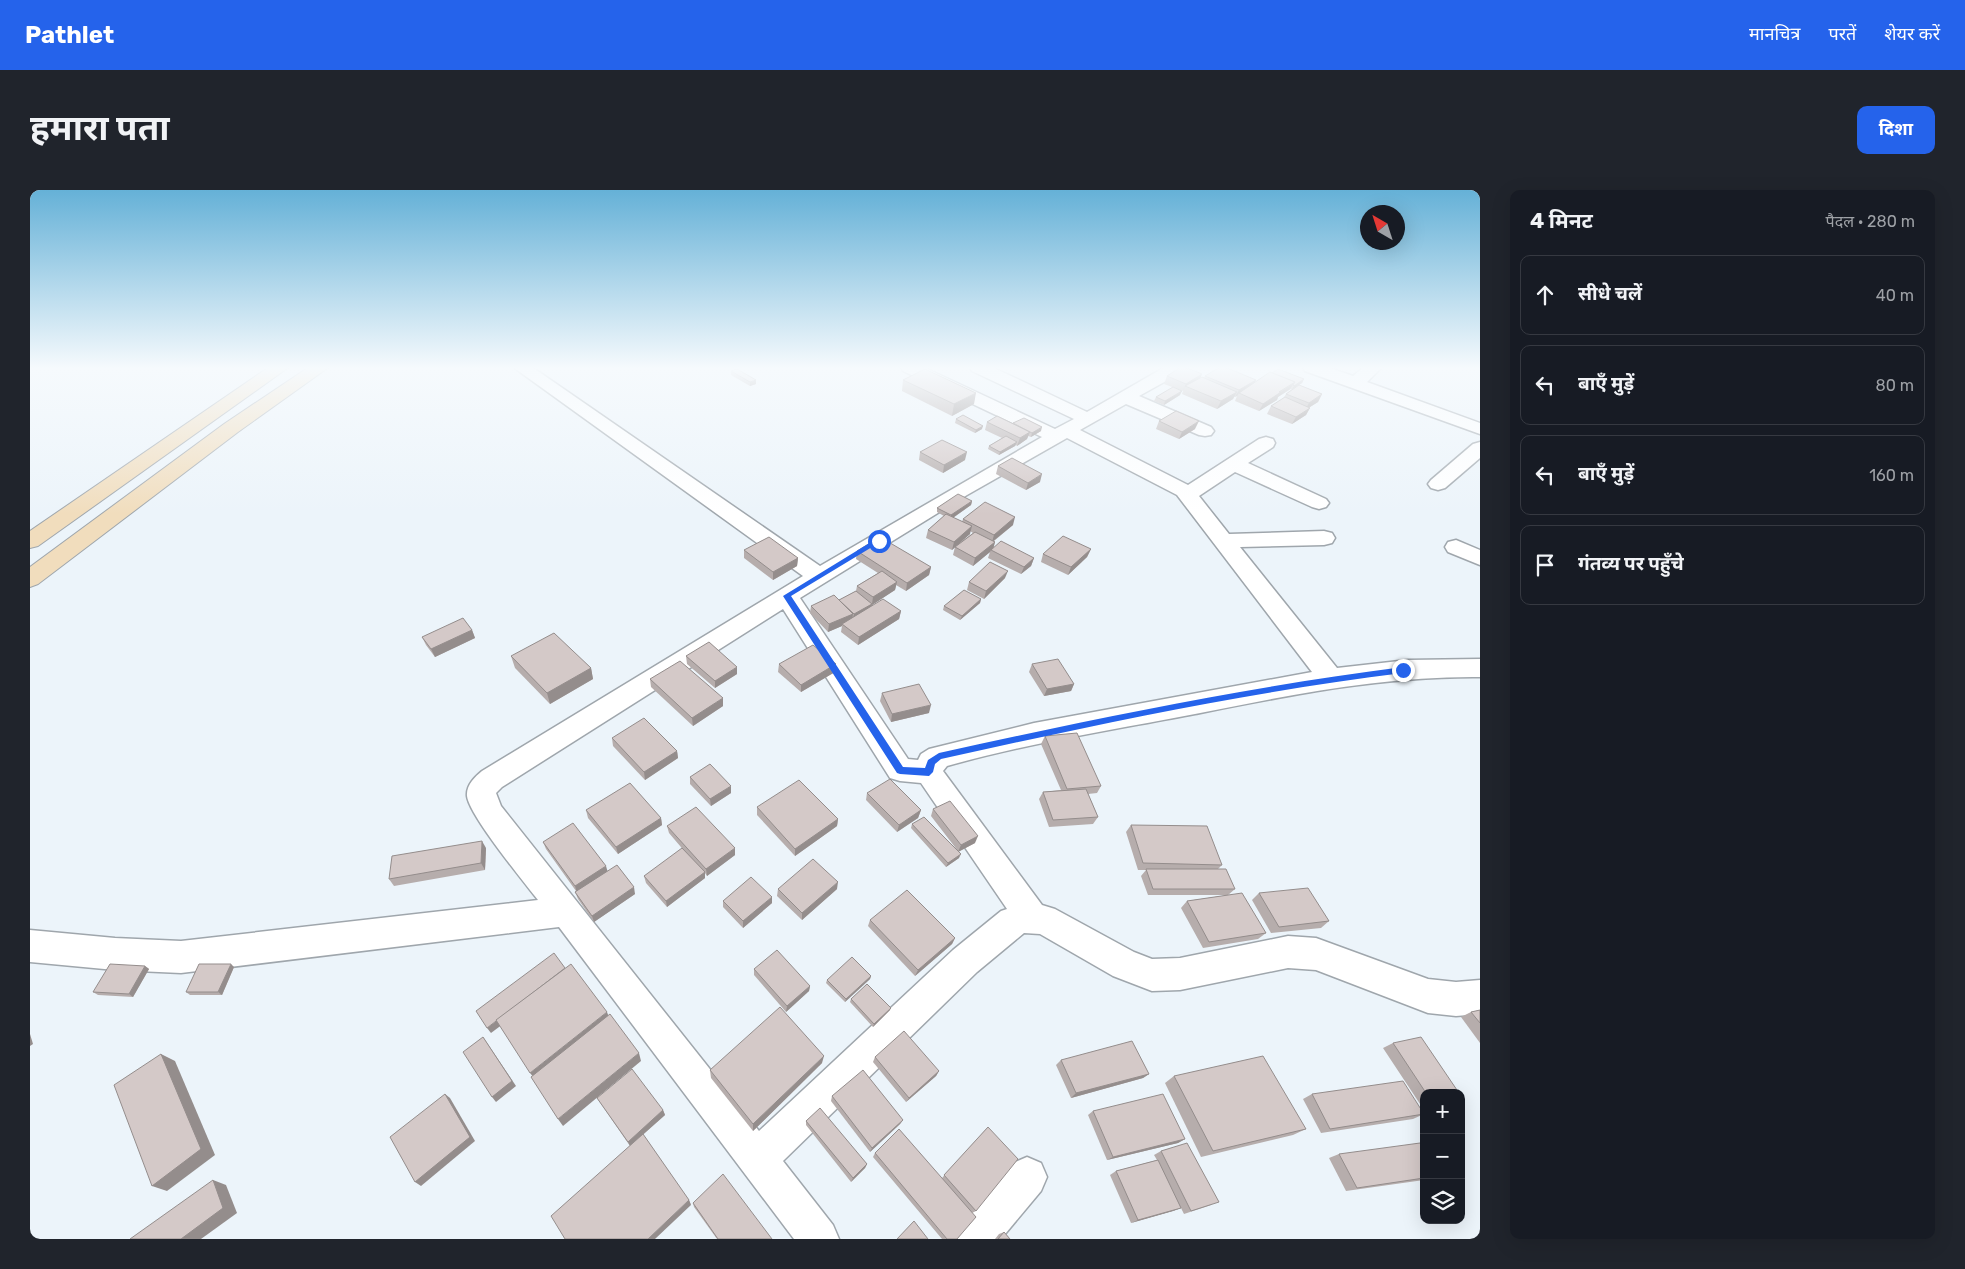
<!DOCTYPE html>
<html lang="hi">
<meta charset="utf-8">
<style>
:root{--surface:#171b24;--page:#20242c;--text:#f1f3f6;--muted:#9ea1a6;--line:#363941;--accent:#2563eb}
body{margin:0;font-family:Rubik,"Noto Sans Devanagari",sans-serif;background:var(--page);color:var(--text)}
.controls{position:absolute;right:15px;bottom:15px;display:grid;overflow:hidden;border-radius:10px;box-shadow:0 5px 20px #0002}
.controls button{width:45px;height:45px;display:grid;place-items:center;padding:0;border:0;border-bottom:1px solid var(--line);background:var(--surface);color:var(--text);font:25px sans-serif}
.compass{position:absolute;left:1330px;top:15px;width:45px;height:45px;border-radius:50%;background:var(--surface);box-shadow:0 5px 20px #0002;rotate:321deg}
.stop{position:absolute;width:15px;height:15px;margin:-11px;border:4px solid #2563eb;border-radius:50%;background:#fff}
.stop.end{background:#2563eb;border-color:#fff;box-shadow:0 1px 5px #0008}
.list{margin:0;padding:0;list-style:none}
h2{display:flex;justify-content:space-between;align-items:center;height:65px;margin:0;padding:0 20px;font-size:21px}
h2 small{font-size:16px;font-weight:400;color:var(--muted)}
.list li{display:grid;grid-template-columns:32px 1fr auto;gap:15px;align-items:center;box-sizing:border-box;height:80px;margin:0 10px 10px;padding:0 10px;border:1px solid var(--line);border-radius:10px}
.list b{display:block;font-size:19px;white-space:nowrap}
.list em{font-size:16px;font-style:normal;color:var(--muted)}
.icon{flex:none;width:28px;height:28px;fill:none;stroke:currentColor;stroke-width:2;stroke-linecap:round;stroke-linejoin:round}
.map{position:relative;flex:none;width:1450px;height:1049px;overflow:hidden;border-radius:10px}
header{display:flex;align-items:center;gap:30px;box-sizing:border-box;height:70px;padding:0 25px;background:var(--accent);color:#fff}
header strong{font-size:24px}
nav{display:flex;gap:28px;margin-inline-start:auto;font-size:18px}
.intro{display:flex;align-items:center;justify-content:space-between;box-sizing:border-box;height:120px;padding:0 30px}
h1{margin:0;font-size:35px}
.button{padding:12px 22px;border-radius:10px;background:var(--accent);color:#fff;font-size:18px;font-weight:700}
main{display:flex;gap:30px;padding:0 30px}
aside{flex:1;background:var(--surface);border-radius:10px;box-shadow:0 5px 20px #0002}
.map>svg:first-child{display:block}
</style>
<header>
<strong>Pathlet</strong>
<nav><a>मानचित्र</a><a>परतें</a><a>शेयर करें</a></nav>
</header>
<div class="intro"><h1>हमारा पता</h1><a class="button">दिशा</a></div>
<main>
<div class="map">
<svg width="1450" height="1049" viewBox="0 0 1450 1049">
<rect width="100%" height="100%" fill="#ecf4fa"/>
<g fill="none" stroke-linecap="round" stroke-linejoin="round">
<g stroke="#9fa6ac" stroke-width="3">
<g id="street">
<path d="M483 177H502L790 376 1012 247 873 181 871 177H893L1025 239 1044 229 942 181 940 177H962L1057 222 1135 177H1156L1154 181 1109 206 1181 237 1184 241 1181 245 1175 246 1169 245 1096 214 1050 240 1158 295 1229 249 1236 247 1243 249 1245 253 1243 257 1218 273 1296 309 1299 313 1296 317 1289 319 1282 317 1205 282 1169 306 1199 344 1294 341 1302 343 1305 348 1302 353 1294 355 1210 357 1307 478 1378 470 1450 469V487C1353 486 1260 505 1165 524 1082 540 999 553 917 576L913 581 1012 715 1025 719 1104 762 1122 769 1150 768 1258 746 1286 748 1398 789 1426 792 1450 790V824L1426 826 1398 823 1286 780 1258 778 1150 800 1122 801 1083 786 1010 744 994 743 947 782 753 971 803 1035 809 1049H764L529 737 151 783 85 780 0 772V740L85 748 151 751 508 710C494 692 439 625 437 606 436 595 445 587 452 581L773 386ZM1037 248 1147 305 1282 482 1004 533 899 559 891 564 888 570 878 569 770 408 937 305ZM753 419 860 588 870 591 891 593 977 719 971 721 923 760 729 941 471 616 466 603 472 597Z"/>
<path d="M1273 177H1297L1323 186 1334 177H1352L1337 192 1450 233V244L1275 181Z"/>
<path d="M1450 252V268L1415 298 1408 300 1401 298 1398 294 1401 290 1443 254Z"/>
<path d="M1426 350 1450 360V375L1418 362 1415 357 1418 352Z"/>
<path d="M997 967 1011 973 1017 987 1011 1001 971 1049H925L931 1035 983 973Z"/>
</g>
</g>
<g stroke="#9fa6ac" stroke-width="2">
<g id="secondary">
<path d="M239 177H259L8 356 0 358V341Z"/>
<path d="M279 177H299L208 242 8 394 0 397V377L194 234Z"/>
</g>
</g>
<use href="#street" fill="#fff" fill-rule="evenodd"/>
<use href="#secondary" fill="#f1ddbd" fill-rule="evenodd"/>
</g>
<g fill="#b6adac" fill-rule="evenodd">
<path d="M701 181 726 194 720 196 701 185Z"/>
<path d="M1172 184 1170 188H1174L1175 186 1224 193 1274 189 1272 193 1269 195 1292 204 1288 212 1280 217 1276 225 1262 234 1237 224 1241 216 1253 209 1256 204 1262 199H1261L1248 207 1247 210 1229 221 1205 211 1207 206 1204 207 1203 209 1187 219 1152 204 1153 201 1134 194 1137 186Z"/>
<path d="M873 190 944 214 922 226 872 201Z"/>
<path d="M1150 205 1134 215 1124 211 1126 207Z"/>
<path d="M926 229 952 239 945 243 925 233Z"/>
<path d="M1129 231 1165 239 1149 249 1126 239Z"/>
<path d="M957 232 983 234 1011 241 1001 247 998 246 997 249 987 256 986 255 985 256 969 265 958 259 959 256 972 248 955 240Z"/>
<path d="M890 262 935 270 913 283 889 270Z"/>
<path d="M968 276 1010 292 996 300 966 284Z"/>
<path d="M942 311 941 315 923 328 932 332 933 329 983 335 964 351 965 352 963 358 1004 368 1001 376 991 384 958 368 960 362 943 376 923 365 925 357 922 360 896 348 898 340 914 326 907 322V318ZM940 341 943 343 928 354 940 344Z"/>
<path d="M1061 359 1057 367 1038 385 1011 372 1013 364Z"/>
<path d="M714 360 768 368 767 376 743 390 714 368Z"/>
<path d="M827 361 901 377 899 385 876 401 866 395 865 400 842 415 871 421 869 429 828 455 811 442 812 436 798 442 780 423 781 416 809 410 826 401 827 396 848 383 826 369Z"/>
<path d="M975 388 954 409 937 400 939 392Z"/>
<path d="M951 409 950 413 930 430 913 420 914 416Z"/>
<path d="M442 440 445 448 405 467 396 455 392 447Z"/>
<path d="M481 466 561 478 563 489 520 514 485 478Z"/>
<path d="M656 466 707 484 685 498 657 474Z"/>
<path d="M749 474H806L805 482 771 502 748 482Z"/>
<path d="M1002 474 1044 494 1041 501 1014 506 999 482Z"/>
<path d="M620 489 693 516 663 536 621 497Z"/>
<path d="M852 503 899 523 861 532 850 511Z"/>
<path d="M1015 546 1071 596 1067 603 1058 604 1068 627 1063 634 1019 637 1009 609 1013 602 1031 600 1011 554Z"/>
<path d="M582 548 647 561 648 568 615 590 583 556Z"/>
<path d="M660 587 701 603 681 616 660 594Z"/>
<path d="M837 603 891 620 888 628 867 642 836 610Z"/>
<path d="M727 617 808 629 807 636 765 666 727 625Z"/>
<path d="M903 619 945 653 928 662 929 668 916 677 881 638 882 634 928 661 901 626Z"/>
<path d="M556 620 631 628 632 635 588 664 558 628Z"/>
<path d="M1101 635 1192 675 1188 679 1205 699 1198 705 1236 743 1228 749 1173 758 1151 718 1157 711 1198 705H1118L1111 686 1116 680H1108L1096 642Z"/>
<path d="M637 636 705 665 677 686 675 683V688L637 717 616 693 614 686 656 663 639 643Z"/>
<path d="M513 652 578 681 605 704 564 732 548 709 545 702 546 701 516 659Z"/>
<path d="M456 658 455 680 364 696 359 689Z"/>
<path d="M748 699H807L772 730 747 706Z"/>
<path d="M1229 703 1299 731 1291 738 1241 743 1222 710Z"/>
<path d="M693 711 742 713 713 738 693 717Z"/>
<path d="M840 730 925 748 922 754 885 786 838 736Z"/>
<path d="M115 776 119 779 103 807 68 805 63 802Z"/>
<path d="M204 777 192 805H160L156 802Z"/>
<path d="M724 779 780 796 779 801 756 822 724 785Z"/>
<path d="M841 786 840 789 815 812 796 793 797 790Z"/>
<path d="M821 809 860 820 843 837 820 812Z"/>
<path d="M1450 820V853L1431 827 1441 822Z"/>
<path d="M1363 853 1429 903H1394V920L1353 858Z"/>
<path d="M845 867 909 881 906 886 876 912 843 872Z"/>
<path d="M1031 870 1119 884 1113 888 1041 908 1026 875Z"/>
<path d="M792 873 723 941 681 888 680 880Z"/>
<path d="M1144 886 1276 939 1263 945 1171 967 1135 893Z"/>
<path d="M1282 904 1394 924 1383 929 1291 943 1273 909Z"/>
<path d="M802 906 873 930 870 934 840 962 801 911Z"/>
<path d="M567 908 633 920 635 925 607 950 659 1010 661 1015 600 956Z"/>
<path d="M1063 921 1155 949 1148 953 1077 970 1058 925Z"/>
<path d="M776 931 837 974 835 978 821 992 776 935Z"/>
<path d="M958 937 946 1021 942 1023 927 1049H912L843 967 845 963 912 988Z"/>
<path d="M1394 959V990L1316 1001 1299 968 1309 964Z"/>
<path d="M1131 961 1181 1015 1154 1024 1151 1018 1143 1021 1101 1033 1080 985 1086 981 1127 970 1124 965Z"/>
<path d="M663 1013 742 1049H687L664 1017Z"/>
<path d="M974 1042 980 1049H965L969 1044Z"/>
</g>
<g fill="#948d8c">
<path d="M1172 184 1169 191 1155 196 1153 201 1156 194Z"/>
<path d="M1274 189 1272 193 1262 199 1264 196Z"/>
<path d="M726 190V194L720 196V192Z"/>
<path d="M1226 190 1222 197 1209 203 1207 206 1205 207 1209 200Z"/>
<path d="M1265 192 1260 199 1248 207 1247 210 1229 221 1233 214Z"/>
<path d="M1152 201 1150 205 1134 215 1135 211Z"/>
<path d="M1207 202 1203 209 1187 219 1191 211Z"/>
<path d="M946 203 944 214 922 226 924 214Z"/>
<path d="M1292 204 1288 212 1275 220 1279 213Z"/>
<path d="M1280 218 1276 225 1262 234 1266 227Z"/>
<path d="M1169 231 1165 239 1149 249 1152 242Z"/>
<path d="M953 236 952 239 945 243 946 240Z"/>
<path d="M1012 237 1011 241 1001 247 1002 243Z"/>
<path d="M1000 242 997 249 987 256 990 248Z"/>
<path d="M987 252 985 256 969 265 970 262Z"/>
<path d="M937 262 935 270 913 283 914 275Z"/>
<path d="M1012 284 1010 292 996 300 998 293Z"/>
<path d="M942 311 941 315 921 329V325Z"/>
<path d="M985 327 983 335 962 352 964 345Z"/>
<path d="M942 336 940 344 922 360 924 352Z"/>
<path d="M965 352 963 360H961L960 362 943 376 945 368Z"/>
<path d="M1061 359 1057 367 1038 385 1041 377Z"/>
<path d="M768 368 767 376 743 390V382Z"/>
<path d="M1004 368 1001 376 991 384 994 377Z"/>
<path d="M901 377 899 385 876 401 877 393Z"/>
<path d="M978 381 975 388 954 409 956 401Z"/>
<path d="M867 392 865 400 842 415 841 418 823 428 824 424 842 414 843 407Z"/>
<path d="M951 409 950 413 930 430 932 426Z"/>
<path d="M871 421 869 429 828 455 829 447Z"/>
<path d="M823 424 822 431 812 434V436L798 442 799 434Z"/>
<path d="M442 440 445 448 405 467 401 459Z"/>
<path d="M806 474 805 482 771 502V495Z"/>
<path d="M707 477V484L685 498V491Z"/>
<path d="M561 478 563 489 520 514 517 503Z"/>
<path d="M1044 494 1041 501 1014 506 1017 499Z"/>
<path d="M693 508V516L663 536 662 528Z"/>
<path d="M901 515 899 523 861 532 862 524Z"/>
<path d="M647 561 648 568 615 590 614 582Z"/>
<path d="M701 596V603L681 616 680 609Z"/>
<path d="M891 620 888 628 867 642 869 635Z"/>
<path d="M631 628 632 635 588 664 586 657Z"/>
<path d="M808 629 807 636 765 666V659Z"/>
<path d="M948 646 945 653 928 662 931 655Z"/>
<path d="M452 651 456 658 455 680 451 673Z"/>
<path d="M705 658V665L677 686 676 679Z"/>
<path d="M931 664 929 668 916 677 918 673Z"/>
<path d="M576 676 578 683 547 703 545 696Z"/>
<path d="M675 682V688L637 717 636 711Z"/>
<path d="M808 692 807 699 772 730V723Z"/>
<path d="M604 697 605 704 564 732 562 726Z"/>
<path d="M742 707V713L713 738V731Z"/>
<path d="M925 748 922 754 885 786 888 780Z"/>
<path d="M201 774 204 777 192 805 188 802Z"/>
<path d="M115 776 119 779 103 807 99 804Z"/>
<path d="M535 779 538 785 461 843 457 838Z"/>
<path d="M841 786 840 789 815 812 816 809Z"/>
<path d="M780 796 779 801 756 822 757 816Z"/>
<path d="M861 818 860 820 843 837 844 834Z"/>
<path d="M577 822 580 830 506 890 500 883Z"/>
<path d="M0 844 3 854 0 856Z"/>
<path d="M453 847 486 896 466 912 462 907Z"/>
<path d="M609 863 611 871 533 936 528 929Z"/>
<path d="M131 864 145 871 185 965 137 1001 122 996Z"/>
<path d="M794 866 792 873 723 941V934Z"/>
<path d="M909 881 906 886 876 912 879 908Z"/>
<path d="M1119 884 1113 888 1041 908 1046 903Z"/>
<path d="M415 904 420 908 445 951 391 996 385 992Z"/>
<path d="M633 920 635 925 600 956 598 952Z"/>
<path d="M873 930 870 934 840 962 842 958Z"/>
<path d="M1155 949 1148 953 1077 970 1083 967Z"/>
<path d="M837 974 835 978 821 992 823 988Z"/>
<path d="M183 990 196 995 207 1023 171 1049H151Z"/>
<path d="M659 1010 661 1015 625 1049H618Z"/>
<path d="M1151 1018 1143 1021 1101 1033 1108 1030Z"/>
</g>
<g fill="#d4c9c8" stroke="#948d8c">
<path d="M1151 177H1155L1172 184 1156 194 1137 186Z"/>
<path d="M1190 177H1195L1226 190 1209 200 1175 186Z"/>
<path d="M707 179 726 190 720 192 701 181Z"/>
<path d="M895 179 946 203 924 214 873 190Z"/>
<path d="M1248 179 1274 189 1264 196 1263 195 1265 192 1242 183Z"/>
<path d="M1240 182 1265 192 1249 202H1251L1233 214 1209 203Z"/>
<path d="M1172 187 1207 202 1191 211 1155 196Z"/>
<path d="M1269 195 1292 204 1279 213 1256 204Z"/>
<path d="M1143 197 1152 201 1135 211 1126 207Z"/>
<path d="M1255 207 1280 218 1266 227 1241 216Z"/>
<path d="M1146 221 1169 231 1152 242 1129 231Z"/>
<path d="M933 225 953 236 946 240 926 229Z"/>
<path d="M967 226 1000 242 990 248 957 232Z"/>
<path d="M994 228 1012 237 1002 243 983 233Z"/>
<path d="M976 246 987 252 970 262 959 256Z"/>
<path d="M912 250 937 262 914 275 890 262Z"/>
<path d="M982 268 1012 284 998 293 968 276Z"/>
<path d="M928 304 942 311 921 325 907 318Z"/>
<path d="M955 312 985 327 964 345 933 329Z"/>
<path d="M916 324 942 336 924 352 898 340Z"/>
<path d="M945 342 965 352 945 368 925 357Z"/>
<path d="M1033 346 1061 359 1041 377 1013 364Z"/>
<path d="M739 347 768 368 743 382 714 360Z"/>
<path d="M850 347 901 377 877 393 827 361Z"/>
<path d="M971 351 1004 368 994 377 961 360Z"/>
<path d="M960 372 978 381 956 401 939 392Z"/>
<path d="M852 381 867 392 843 407 827 396Z"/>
<path d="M934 400 951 409 932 426 914 416Z"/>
<path d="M826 401 842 414 824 424 809 410Z"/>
<path d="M804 405 823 424 799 434 781 416Z"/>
<path d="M853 409 871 421 829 447 812 434Z"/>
<path d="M433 428 442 440 401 459 392 447Z"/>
<path d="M524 443 561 478 517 503 481 466Z"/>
<path d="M679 452 707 477 685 491 656 466Z"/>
<path d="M783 455 806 474 771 495 749 474Z"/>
<path d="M1028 469 1044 494 1017 499 1002 474Z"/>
<path d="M650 471 693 508 662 528 620 489Z"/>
<path d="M889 494 901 515 862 524 852 503Z"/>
<path d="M614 528 647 561 614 582 582 548Z"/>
<path d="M1047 543 1071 596 1037 599 1015 546Z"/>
<path d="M680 574 701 596 680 609 660 587Z"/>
<path d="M860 589 891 620 869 635 837 603Z"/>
<path d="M769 590 808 629 765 659 727 617Z"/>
<path d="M600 593 631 628 586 657 556 620Z"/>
<path d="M1056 599 1068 627 1023 630 1013 602Z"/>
<path d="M920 611 948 646 931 655 903 619Z"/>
<path d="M666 617 705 658 676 679 637 636Z"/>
<path d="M894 627 931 664 918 673 882 634Z"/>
<path d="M543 633 576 676 545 696 513 652Z"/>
<path d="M1101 635 1177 636 1192 675 1113 673Z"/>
<path d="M452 651 451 673 359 689 362 666Z"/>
<path d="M652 658 675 682 636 711 614 686Z"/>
<path d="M783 669 808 692 772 723 748 699Z"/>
<path d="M587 675 604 697 562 726 545 702Z"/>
<path d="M1116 679H1196L1205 699H1123Z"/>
<path d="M721 687 742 707 713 731 693 711Z"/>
<path d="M1278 698 1299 731 1249 737 1229 703Z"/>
<path d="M877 700 925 748 888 780 840 730Z"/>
<path d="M1212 703 1236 743 1179 752 1157 711Z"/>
<path d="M747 760 780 796 757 816 724 779Z"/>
<path d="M524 763 535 778 457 838 446 821Z"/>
<path d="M822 767 841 786 816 809 797 790Z"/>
<path d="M80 774 115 776 99 804 63 802Z"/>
<path d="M169 774H201L188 802H156Z"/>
<path d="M541 774 577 822 500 883 466 830Z"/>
<path d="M837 794 861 818 844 834 821 809Z"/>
<path d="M750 817 794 866 723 934 680 880Z"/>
<path d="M1450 820V833L1441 822Z"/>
<path d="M580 824 609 863 528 929 501 887Z"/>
<path d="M874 841 909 881 879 908 845 867Z"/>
<path d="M453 847 482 891 462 907 433 862Z"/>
<path d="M1391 847 1429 903H1396L1363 853Z"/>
<path d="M1102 851 1119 884 1046 903 1031 870Z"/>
<path d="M131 864 171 959 122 996 84 895Z"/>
<path d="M1233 866 1276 939 1183 961 1144 886Z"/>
<path d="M602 879 633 920 598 952 567 908Z"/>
<path d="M833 880 873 930 842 958 802 906Z"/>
<path d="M1373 891 1394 924 1300 939 1282 904Z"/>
<path d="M415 904 440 947 385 992 360 947Z"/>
<path d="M1133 904 1155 949 1083 967 1063 921Z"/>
<path d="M790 918 837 974 823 988 776 931Z"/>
<path d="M958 937 988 969 946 1021 914 985Z"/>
<path d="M869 939 946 1027 927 1049H917L845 963Z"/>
<path d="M613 944 659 1010 618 1049H535L521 1026Z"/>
<path d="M1157 953 1189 1012 1161 1021 1131 961Z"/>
<path d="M1390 953 1394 959V988L1327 998 1309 964Z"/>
<path d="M1128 970 1151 1018 1108 1030 1086 981Z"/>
<path d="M693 984 742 1049H688L663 1013Z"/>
<path d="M183 990 193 1018 151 1049H100Z"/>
<path d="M884 1031 898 1049H867Z"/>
<path d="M974 1042 980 1049H968Z"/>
</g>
<linearGradient id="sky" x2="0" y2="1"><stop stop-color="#65b1d7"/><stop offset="0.55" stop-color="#f6fafd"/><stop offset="1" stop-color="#f6fafd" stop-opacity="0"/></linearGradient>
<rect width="1450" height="324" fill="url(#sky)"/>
<path fill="#2563eb" d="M846 349 852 351 761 406 873 577 895 578 898 570 909 563C1062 529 1217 497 1373 477L1377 480 1373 483C1218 502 1064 535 911 569L905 574 903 582 899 586 870 584 867 583 753 406Z"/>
</svg>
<div class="controls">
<button>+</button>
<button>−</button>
<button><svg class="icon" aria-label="layers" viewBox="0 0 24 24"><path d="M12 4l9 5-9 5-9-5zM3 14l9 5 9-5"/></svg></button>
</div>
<svg class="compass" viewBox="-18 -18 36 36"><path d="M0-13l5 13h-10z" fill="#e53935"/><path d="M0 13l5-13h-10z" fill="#9ea1a6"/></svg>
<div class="stop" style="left:849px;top:351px"></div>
<div class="stop end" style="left:1373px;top:480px"></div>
</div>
<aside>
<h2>4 मिनट<small>पैदल · 280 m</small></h2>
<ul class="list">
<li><svg class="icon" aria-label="ahead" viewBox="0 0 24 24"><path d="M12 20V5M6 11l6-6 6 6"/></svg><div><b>सीधे चलें</b></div><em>40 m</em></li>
<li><svg class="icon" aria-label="left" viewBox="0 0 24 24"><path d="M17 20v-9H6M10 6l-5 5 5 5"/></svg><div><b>बाएँ मुड़ें</b></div><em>80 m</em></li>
<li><svg class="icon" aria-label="left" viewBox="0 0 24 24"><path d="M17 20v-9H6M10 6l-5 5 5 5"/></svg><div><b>बाएँ मुड़ें</b></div><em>160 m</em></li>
<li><svg class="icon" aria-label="arrive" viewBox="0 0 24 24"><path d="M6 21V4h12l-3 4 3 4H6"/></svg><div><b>गंतव्य पर पहुँचे</b></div></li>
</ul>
</aside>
</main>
